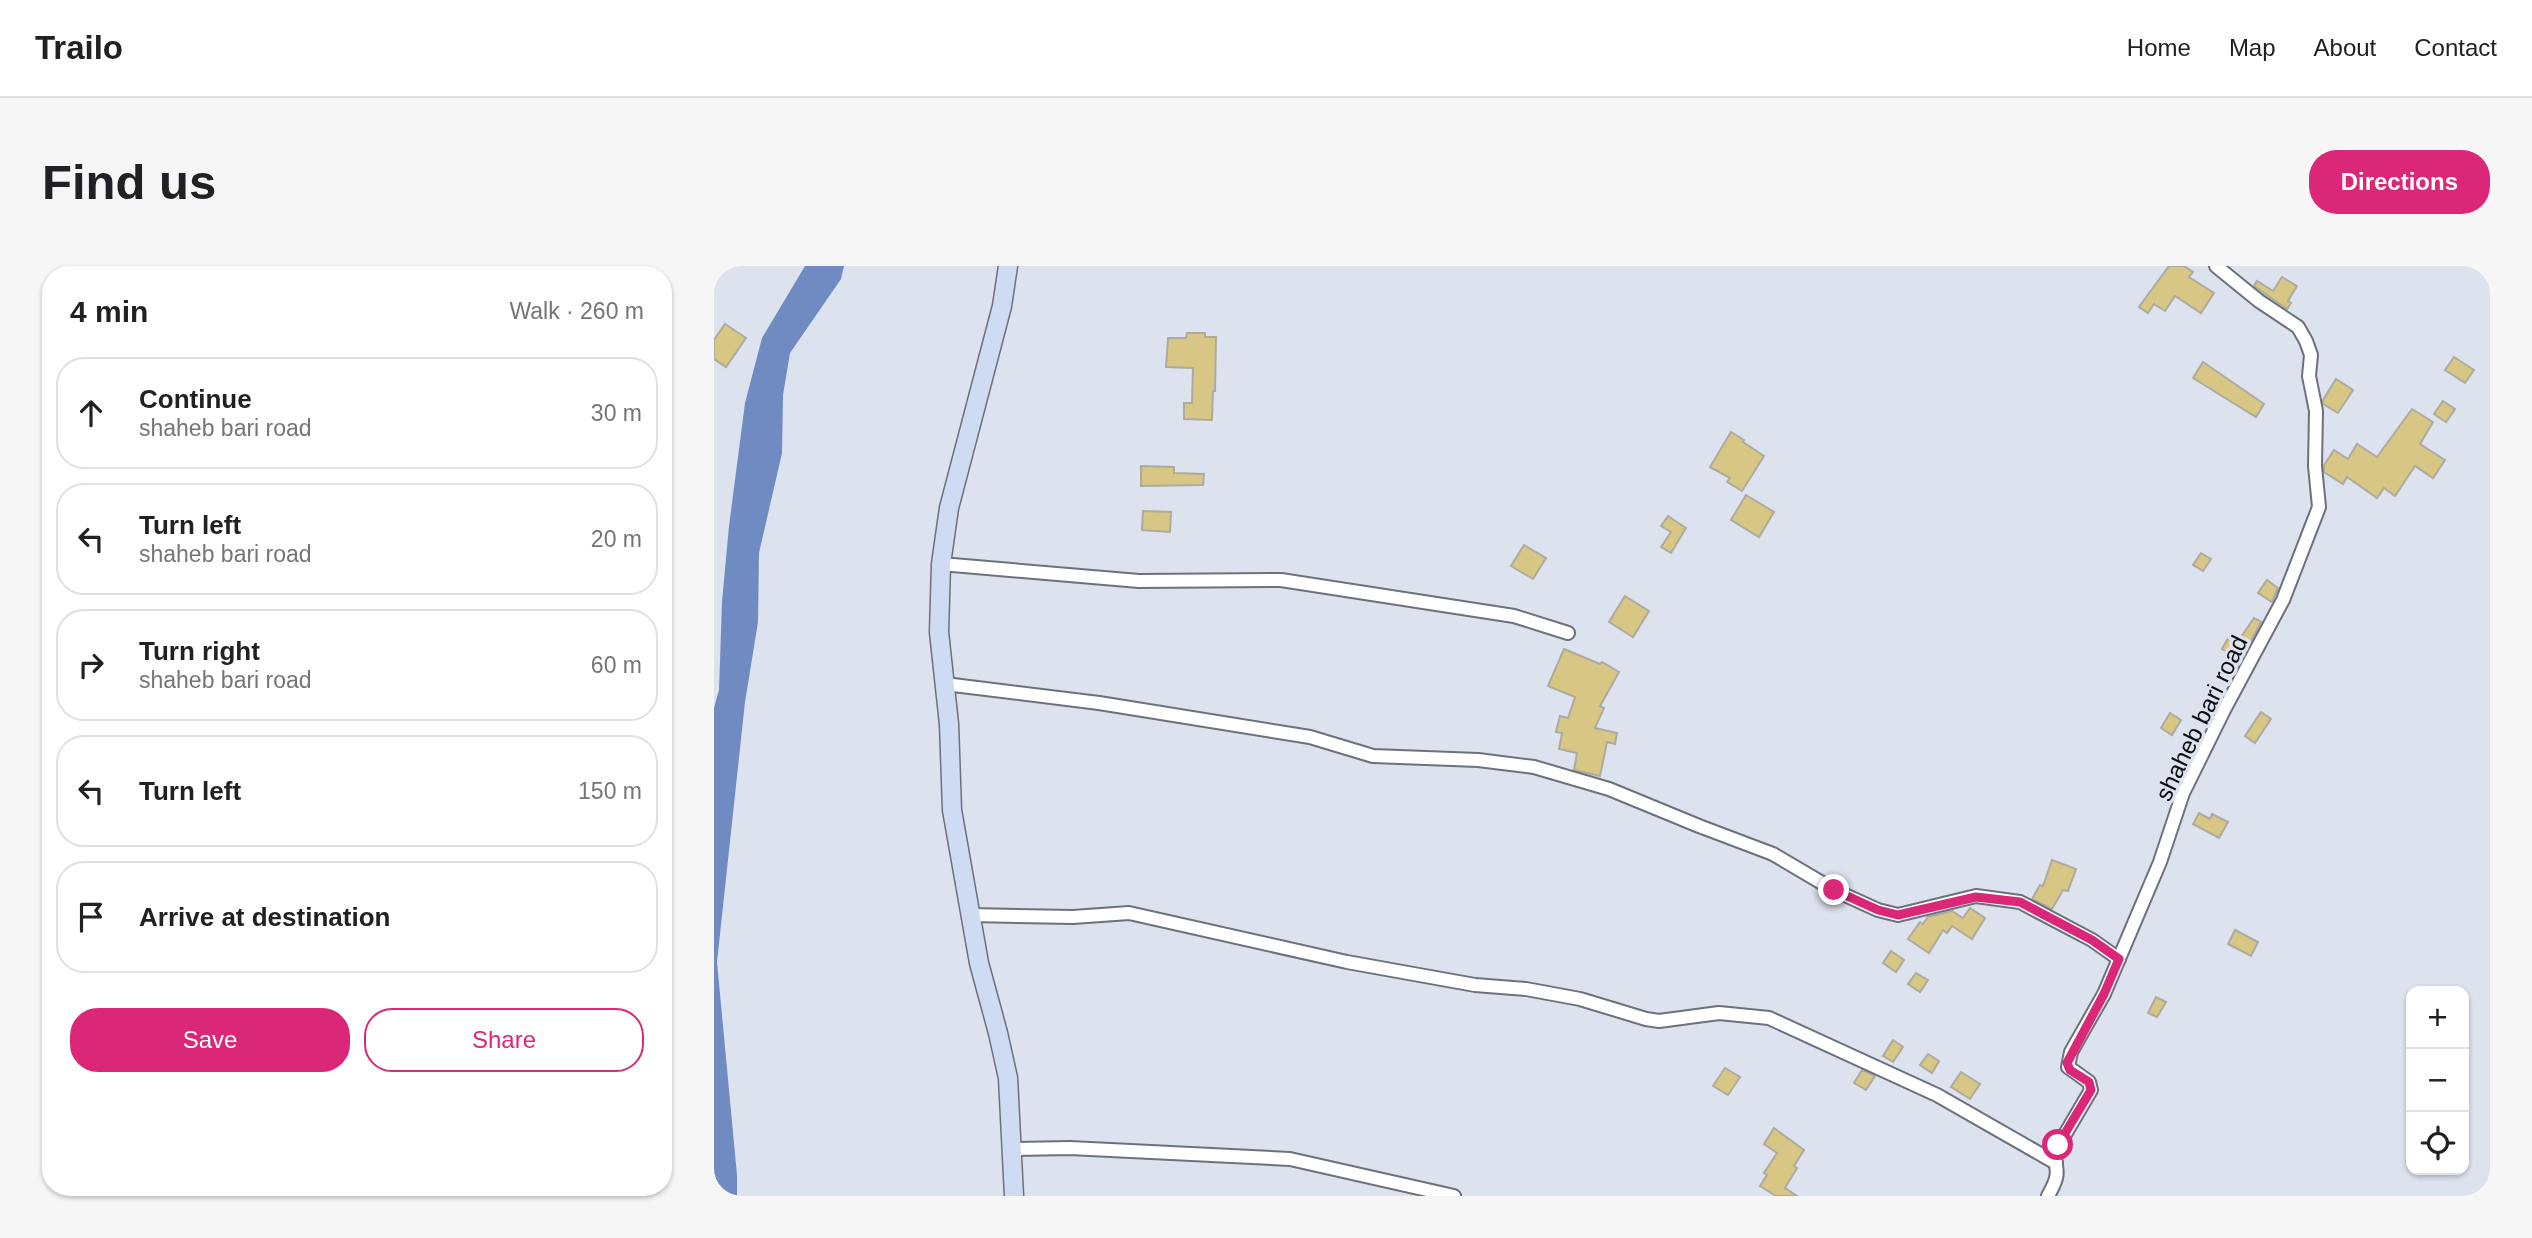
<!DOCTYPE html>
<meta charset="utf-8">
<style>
:root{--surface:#fff;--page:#f6f6f6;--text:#202124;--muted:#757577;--line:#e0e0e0;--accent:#db2777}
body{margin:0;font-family:Arial,sans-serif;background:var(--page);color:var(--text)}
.controls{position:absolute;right:21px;bottom:21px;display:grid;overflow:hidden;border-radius:14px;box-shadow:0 2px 5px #0004}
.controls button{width:63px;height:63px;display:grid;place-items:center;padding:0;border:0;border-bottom:2px solid var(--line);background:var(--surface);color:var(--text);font:35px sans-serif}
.stop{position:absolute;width:21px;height:21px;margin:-16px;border:5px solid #db2777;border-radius:50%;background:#fff}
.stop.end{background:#db2777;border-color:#fff;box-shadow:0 2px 7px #0008}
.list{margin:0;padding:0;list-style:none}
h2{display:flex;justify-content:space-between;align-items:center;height:91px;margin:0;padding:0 28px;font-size:30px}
h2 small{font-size:23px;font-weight:400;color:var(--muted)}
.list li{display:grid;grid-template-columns:46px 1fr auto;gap:21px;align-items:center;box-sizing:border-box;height:112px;margin:0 14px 14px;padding:0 14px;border:2px solid var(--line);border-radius:28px}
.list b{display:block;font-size:26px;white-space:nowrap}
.list p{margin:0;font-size:23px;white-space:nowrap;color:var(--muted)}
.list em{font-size:23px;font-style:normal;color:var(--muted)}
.actions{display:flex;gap:14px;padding:21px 28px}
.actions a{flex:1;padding:16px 0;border:2px solid var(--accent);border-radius:28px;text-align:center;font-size:24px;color:var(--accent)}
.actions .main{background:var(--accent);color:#fff}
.icon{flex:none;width:38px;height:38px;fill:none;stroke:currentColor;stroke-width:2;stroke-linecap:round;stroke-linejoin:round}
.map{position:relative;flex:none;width:1776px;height:930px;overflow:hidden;border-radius:28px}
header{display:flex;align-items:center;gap:42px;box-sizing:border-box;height:98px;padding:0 35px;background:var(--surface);border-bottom:2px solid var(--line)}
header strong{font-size:33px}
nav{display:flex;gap:38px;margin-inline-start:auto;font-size:24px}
.intro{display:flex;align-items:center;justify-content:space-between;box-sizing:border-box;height:168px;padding:0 42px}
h1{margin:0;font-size:49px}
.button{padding:18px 32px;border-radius:28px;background:var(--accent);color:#fff;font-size:24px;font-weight:700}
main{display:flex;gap:42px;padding:0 42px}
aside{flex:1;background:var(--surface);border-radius:28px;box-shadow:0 2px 5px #0004}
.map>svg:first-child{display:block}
</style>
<header>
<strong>Trailo</strong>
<nav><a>Home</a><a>Map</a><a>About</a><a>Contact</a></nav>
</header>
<div class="intro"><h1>Find us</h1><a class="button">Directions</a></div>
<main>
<aside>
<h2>4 min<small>Walk · 260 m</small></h2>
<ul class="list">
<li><svg class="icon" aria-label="ahead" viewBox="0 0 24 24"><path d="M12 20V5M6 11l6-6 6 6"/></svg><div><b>Continue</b><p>shaheb bari road</p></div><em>30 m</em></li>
<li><svg class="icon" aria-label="left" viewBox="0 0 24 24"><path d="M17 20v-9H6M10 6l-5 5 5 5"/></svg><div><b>Turn left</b><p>shaheb bari road</p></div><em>20 m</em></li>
<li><svg class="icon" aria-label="right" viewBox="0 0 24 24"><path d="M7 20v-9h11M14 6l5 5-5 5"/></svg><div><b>Turn right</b><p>shaheb bari road</p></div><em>60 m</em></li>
<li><svg class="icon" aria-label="left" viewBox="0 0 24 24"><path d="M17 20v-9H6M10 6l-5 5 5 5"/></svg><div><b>Turn left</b></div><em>150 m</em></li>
<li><svg class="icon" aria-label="arrive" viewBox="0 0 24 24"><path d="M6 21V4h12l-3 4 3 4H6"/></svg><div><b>Arrive at destination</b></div></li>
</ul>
<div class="actions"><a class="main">Save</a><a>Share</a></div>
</aside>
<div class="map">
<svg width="1776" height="930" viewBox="0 0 1776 930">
<rect width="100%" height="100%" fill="#dce2ee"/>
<path fill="#708bc2" d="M91 0H130L127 13 76 87 69 129 68 187 45 287 44 356 31 436 3 696 23 909V930H0V442L5 424 8 336 15 260 31 137 48 72Z"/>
<g fill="#d8c784" stroke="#adaa9e" stroke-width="2">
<path d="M1455 0H1470L1479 6 1475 11 1500 27 1487 47 1461 30 1451 45 1440 38 1434 47 1425 41Z"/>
<path d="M1568 11 1583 20 1574 35 1577 37 1573 43 1540 20 1543 15 1559 25Z"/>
<path d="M11 58 32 72 12 101 0 93V74Z"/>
<path d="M473 67H491V71H502L501 125H499L498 154 470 153V137H478L479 102 452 101 454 72H472Z"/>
<path d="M1740 91 1760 104 1751 117 1731 104Z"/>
<path d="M1489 96 1550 138 1542 151 1479 112Z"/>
<path d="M1622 113 1639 124 1624 147 1609 138V134Z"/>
<path d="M1729 135 1741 143 1732 156 1720 148Z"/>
<path d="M1698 143 1719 156 1706 178 1731 194 1719 212 1701 200 1681 230 1670 222 1663 232 1633 211 1629 218 1610 206V199L1620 184 1634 193 1643 178 1663 191Z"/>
<path d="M1017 166 1030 174 1029 176 1050 190 1028 225 1013 216 1016 212 996 201Z"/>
<path d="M427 200 460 201V207L490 208 489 219 427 220Z"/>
<path d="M1032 229 1060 246 1045 271 1017 254Z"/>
<path d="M429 245 457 246 456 266 428 264Z"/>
<path d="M954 250 972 262 957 287 947 281 957 266 947 260Z"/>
<path d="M810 279 832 292 819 313 797 300Z"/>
<path d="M1487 287 1497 293 1489 305 1479 299Z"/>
<path d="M1553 314 1564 322 1558 336 1544 327Z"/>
<path d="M911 330 935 345 919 371 895 356Z"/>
<path d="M1540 352 1547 356 1536 377 1527 371Z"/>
<path d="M1516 369 1533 380 1524 393 1508 383Z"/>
<path d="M850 383 886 398 888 396 905 406 886 440 890 442 881 462 903 467 901 478 893 476 886 510 860 504 863 487 845 483 848 467 842 466 846 450 854 452 861 431 834 420Z"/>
<path d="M1547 446 1557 453 1541 477 1531 470Z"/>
<path d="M1456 447 1467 454 1458 469 1447 462Z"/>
<path d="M1485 547 1496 553 1498 548 1514 556 1505 572 1479 558Z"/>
<path d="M1338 594 1362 603 1354 625 1349 624 1338 643 1318 633 1326 619 1329 620Z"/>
<path d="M1256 642 1271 652 1258 673 1238 660 1233 667 1229 664 1215 687 1194 673 1206 656 1209 658 1214 651 1238 645 1249 652Z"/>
<path d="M1521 664 1544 676 1537 690 1514 678Z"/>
<path d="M1177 685 1190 694 1182 706 1169 697Z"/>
<path d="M1202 707 1214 714 1206 726 1194 718Z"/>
<path d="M1442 731 1452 736 1443 751 1434 747Z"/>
<path d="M1179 774 1189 781 1179 796 1169 790Z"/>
<path d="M1214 788 1225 795 1218 807 1206 799Z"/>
<path d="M1011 802 1026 811 1014 829 999 820Z"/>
<path d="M1148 804 1161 810 1152 824 1140 817Z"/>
<path d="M1247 806 1266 818 1256 833 1237 821Z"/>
<path d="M1060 862 1090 884 1080 900 1083 902 1071 922 1083 930H1062L1046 920 1053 909 1050 907 1063 887 1050 878Z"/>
</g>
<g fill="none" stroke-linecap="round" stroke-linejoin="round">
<g stroke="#6c717c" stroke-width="16">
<g id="street">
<path d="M227 298 425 315 567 314 800 350 854 367"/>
<path d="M231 418 385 437 596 471 659 490 764 494 820 501 895 523 985 560 1059 588 1120 624 1164 644 1184 649 1262 630 1306 636 1378 674 1405 693"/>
<path d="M256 649 359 651 415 647 633 696 761 719 812 723 866 733 932 753 945 755 1005 747 1055 752 1223 829 1342 897"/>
<path d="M296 883 356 882 576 893 740 930"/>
<path d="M1334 930C1345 910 1344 908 1340 887L1377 824 1375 816 1354 801 1357 786 1390 728 1446 596 1469 527 1510 444 1569 334 1605 241 1601 200 1602 145 1595 110 1597 89 1592 75 1584 61 1545 35 1502 0"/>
</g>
</g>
<g stroke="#6c717c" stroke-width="21">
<path id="secondary" d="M294 0 288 40 235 242 227 298 225 366 235 458 238 544 265 697 284 767 294 812 300 930"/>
</g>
<use href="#street" stroke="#fff" stroke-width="12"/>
<use href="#secondary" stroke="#cfdbf3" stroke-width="18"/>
</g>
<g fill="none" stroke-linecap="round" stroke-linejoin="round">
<path stroke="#db2777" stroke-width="9" d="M1120 624 1164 644 1184 649 1262 631 1306 636 1378 674 1405 693 1390 728 1353 797 1356 804 1375 816 1377 824 1344 879"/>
</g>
<g text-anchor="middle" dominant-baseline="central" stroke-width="7" stroke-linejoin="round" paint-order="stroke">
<g font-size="24" fill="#0b0d11" stroke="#dce2ee">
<text transform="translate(1487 452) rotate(-64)">shaheb bari road</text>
</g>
</g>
</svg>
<div class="controls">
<button>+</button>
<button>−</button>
<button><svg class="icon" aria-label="locate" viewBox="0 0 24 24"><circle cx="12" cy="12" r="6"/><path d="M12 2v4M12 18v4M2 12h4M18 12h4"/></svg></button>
</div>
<div class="stop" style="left:1344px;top:879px"></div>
<div class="stop end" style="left:1120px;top:624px"></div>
</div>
</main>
